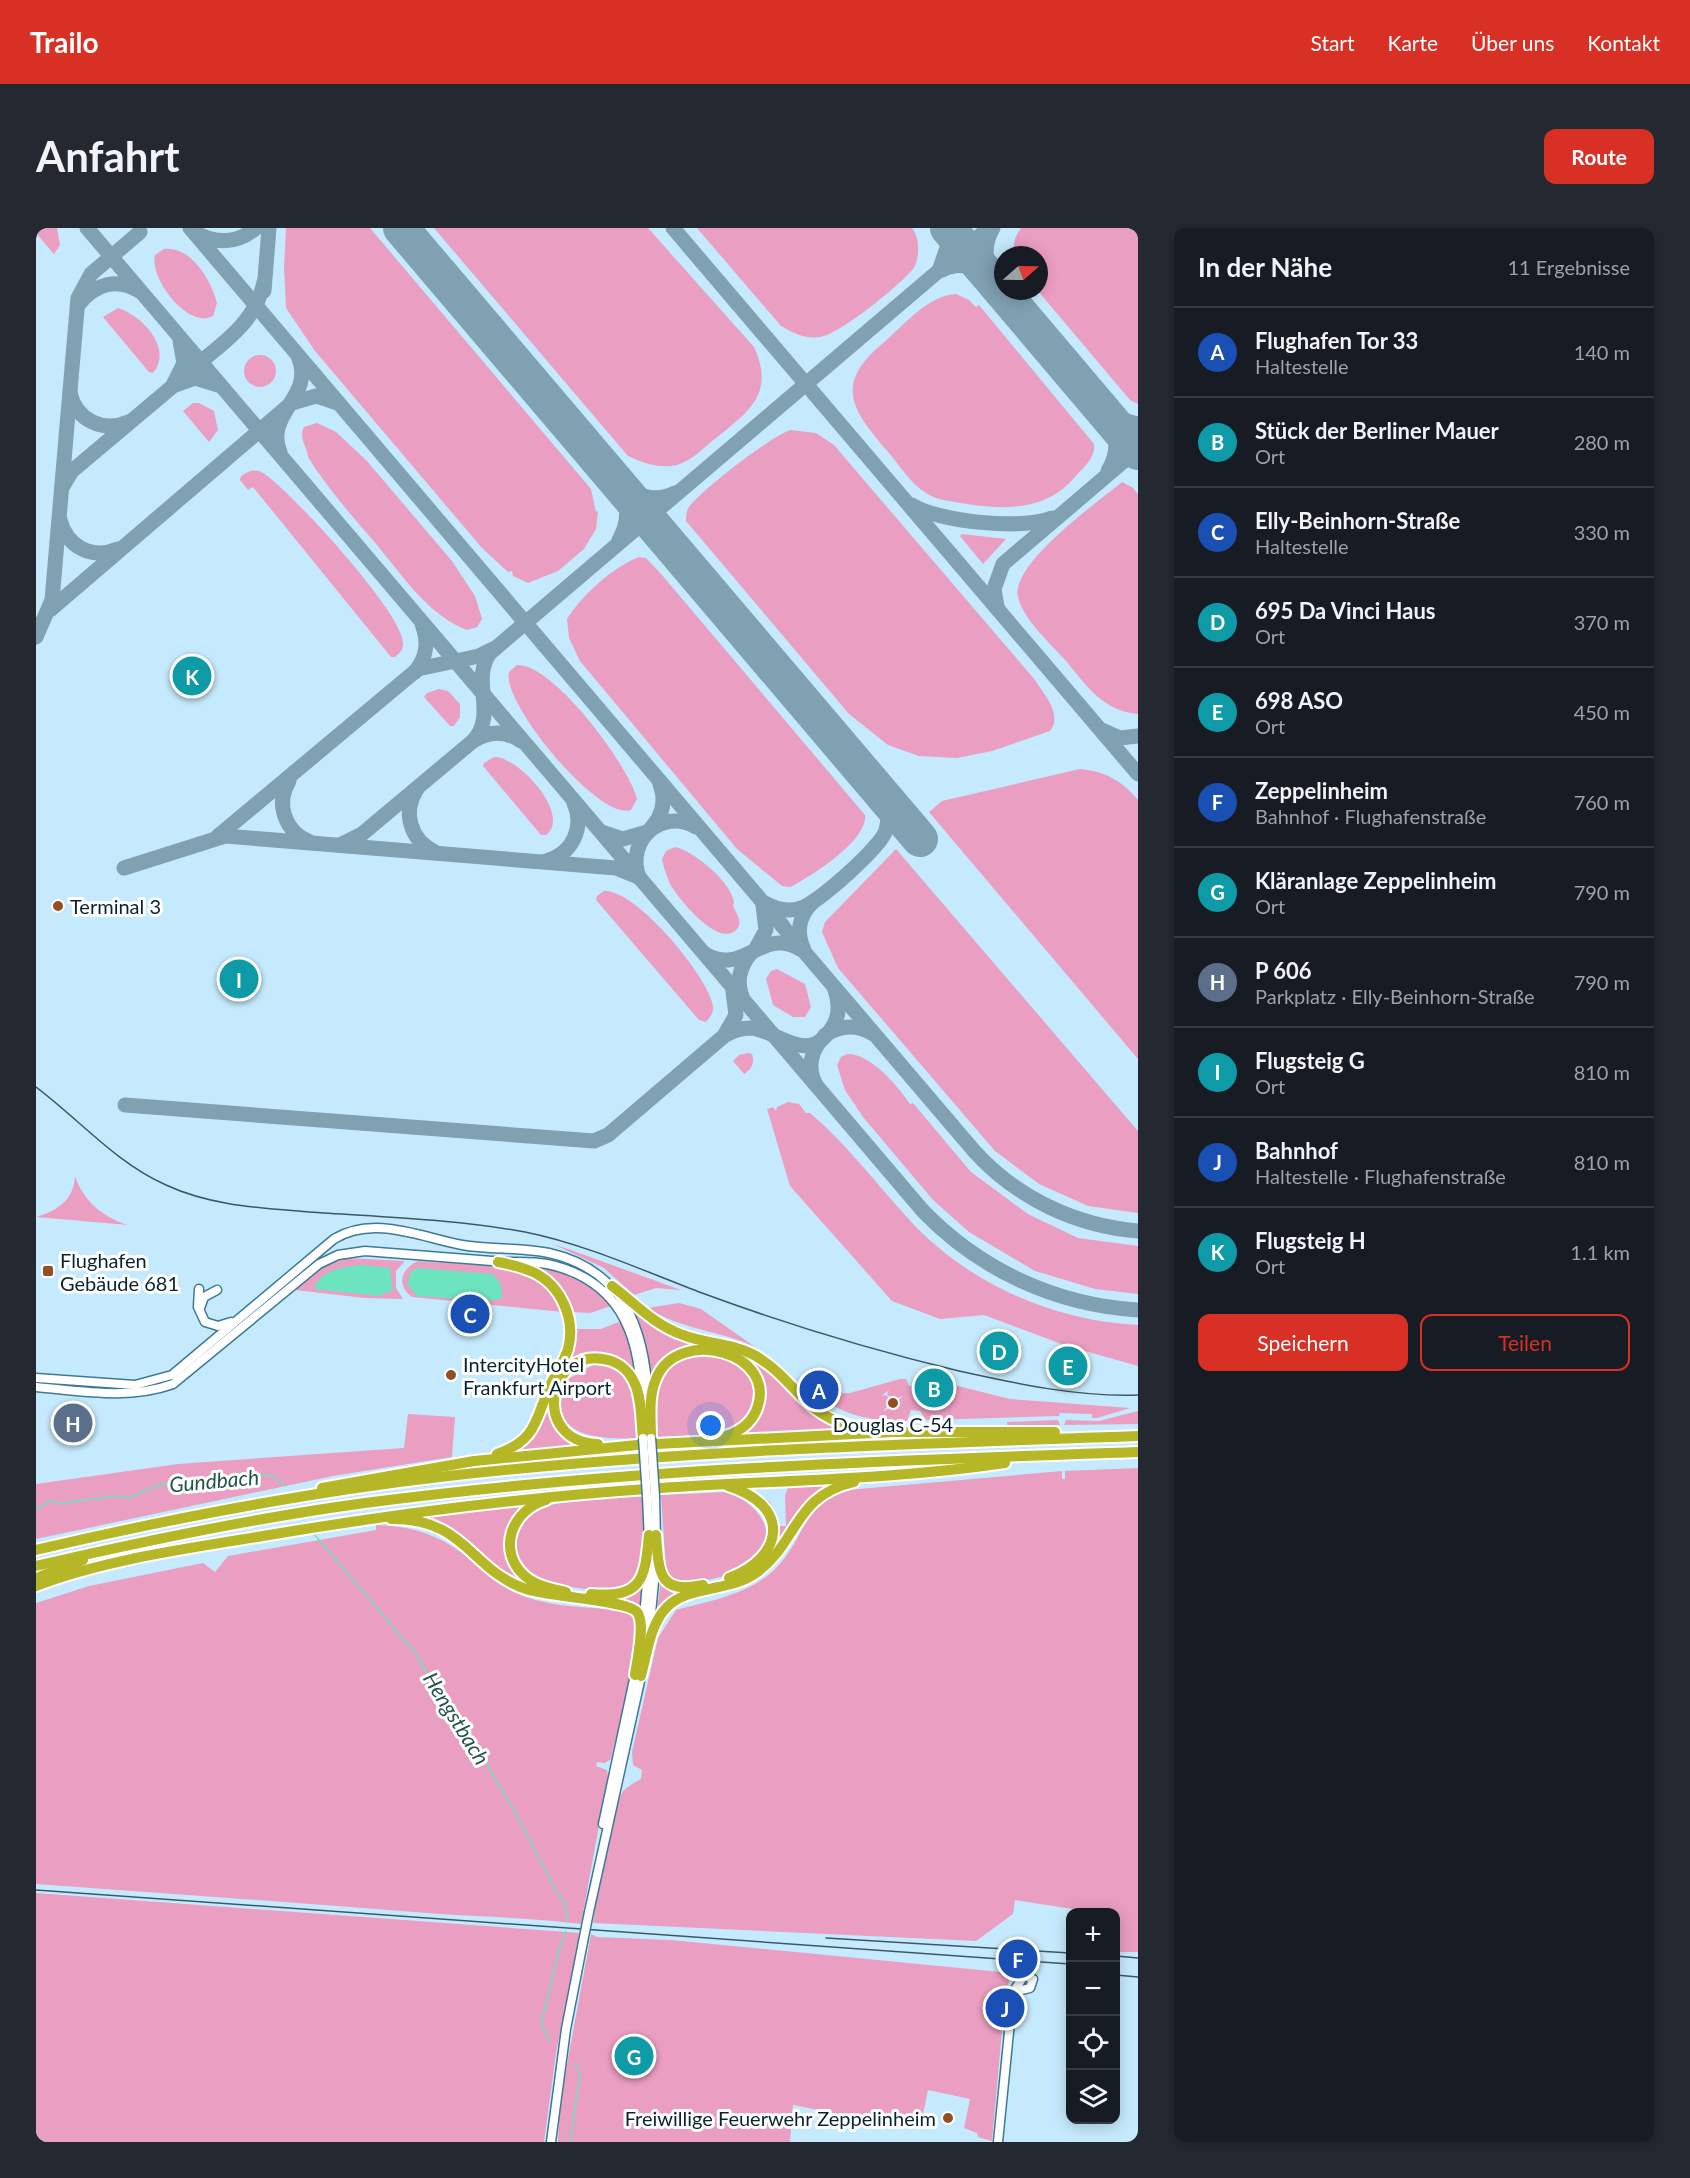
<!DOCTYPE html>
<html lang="de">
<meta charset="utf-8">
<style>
:root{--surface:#171b24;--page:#242831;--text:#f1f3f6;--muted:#9ea1a6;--line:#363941;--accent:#d93025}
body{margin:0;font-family:Lato,sans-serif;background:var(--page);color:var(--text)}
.controls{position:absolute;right:18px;bottom:18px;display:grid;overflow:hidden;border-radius:12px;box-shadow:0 3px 15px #0003}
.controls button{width:54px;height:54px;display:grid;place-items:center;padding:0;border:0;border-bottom:2px solid var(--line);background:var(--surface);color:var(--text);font:30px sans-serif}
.compass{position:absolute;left:958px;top:18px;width:54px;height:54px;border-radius:50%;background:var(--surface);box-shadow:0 3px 15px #0003;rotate:70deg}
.you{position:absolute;left:675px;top:1198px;width:21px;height:21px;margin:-15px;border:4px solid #fff;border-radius:50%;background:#1a73e8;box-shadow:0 0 0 9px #1a73e833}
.badge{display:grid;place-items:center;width:39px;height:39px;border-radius:50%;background:var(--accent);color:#fff;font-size:20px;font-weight:700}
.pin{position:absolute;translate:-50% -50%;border:3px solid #fff;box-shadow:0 2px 6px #0006}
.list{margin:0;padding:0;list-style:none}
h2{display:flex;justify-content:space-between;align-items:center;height:78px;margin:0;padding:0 24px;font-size:26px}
h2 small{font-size:20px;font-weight:400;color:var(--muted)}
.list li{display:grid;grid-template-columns:39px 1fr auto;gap:18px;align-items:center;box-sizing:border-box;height:90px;padding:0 24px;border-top:2px solid var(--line)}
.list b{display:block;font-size:22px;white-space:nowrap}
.list p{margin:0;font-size:20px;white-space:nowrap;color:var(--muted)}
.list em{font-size:20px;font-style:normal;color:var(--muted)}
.actions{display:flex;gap:12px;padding:18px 24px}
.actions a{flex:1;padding:14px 0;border:2px solid var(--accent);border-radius:12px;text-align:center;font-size:21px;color:var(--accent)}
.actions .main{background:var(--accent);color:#fff}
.icon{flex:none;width:33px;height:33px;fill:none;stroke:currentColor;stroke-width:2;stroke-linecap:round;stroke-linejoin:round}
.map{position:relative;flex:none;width:1102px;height:1914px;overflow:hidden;border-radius:12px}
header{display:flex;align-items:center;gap:36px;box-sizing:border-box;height:84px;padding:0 30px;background:var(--accent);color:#fff}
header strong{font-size:28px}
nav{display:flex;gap:33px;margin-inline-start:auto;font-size:21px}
.intro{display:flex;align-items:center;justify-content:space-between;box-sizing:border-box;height:144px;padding:0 36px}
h1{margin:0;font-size:42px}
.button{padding:15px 27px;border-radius:12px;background:var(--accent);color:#fff;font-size:21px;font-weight:700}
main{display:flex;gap:36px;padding:0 36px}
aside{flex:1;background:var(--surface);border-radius:12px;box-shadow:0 3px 15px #0003}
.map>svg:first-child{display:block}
</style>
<header>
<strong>Trailo</strong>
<nav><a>Start</a><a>Karte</a><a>Über uns</a><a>Kontakt</a></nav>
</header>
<div class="intro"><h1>Anfahrt</h1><a class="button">Route</a></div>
<main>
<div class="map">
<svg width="1102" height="1914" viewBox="0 0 1102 1914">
<rect width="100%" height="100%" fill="#c6eafd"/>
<g fill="#ea9ec1" fill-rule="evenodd">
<path d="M0 0H21L24 17 18 26 0 5Z"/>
<path d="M250 0H334L555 261 560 284 562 283 560 301 548 321 522 343 492 355 477 348 476 343 472 344 446 320 279 123 250 80 248 39Z"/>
<path d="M398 0H612L718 119C739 165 714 183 680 210 668 219 656 233 641 237 623 241 608 235 592 228Z"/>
<path d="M661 0H876C885 10 883 34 877 41 864 57 803 107 784 109 769 111 757 105 745 98Z"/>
<path d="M985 0H1097L1102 6V176L1094 172 1002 63 1003 27H979C976 17 979 8 985 0Z"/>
<path d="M128 21C156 18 175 53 181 75L177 88C153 102 113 51 119 27Z"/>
<path d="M920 66 933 72 940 79 943 77 1058 216C1060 230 1047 240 1038 250 1009 284 965 282 925 275 913 273 900 272 890 265 875 256 864 238 853 225 818 184 796 158 846 116 866 99 892 67 920 66Z"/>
<path d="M82 80C107 88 137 121 117 145L113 144 67 89Z"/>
<circle cx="224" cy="143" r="16"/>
<path d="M157 175H163L178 183 182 202 173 214 147 183Z"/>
<path d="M281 195 300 204 330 232 416 333 439 368 446 391 441 399 431 402C392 387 366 347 341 317 316 288 292 261 272 229 272 219 262 211 268 199Z"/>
<path d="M755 202 780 205 798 217 999 452C1008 466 1027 487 1014 503L956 523 921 530 883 528 852 517 813 486 650 293C650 288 650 284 653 279 664 263 736 207 755 202Z"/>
<path d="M214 243C219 242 223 242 227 245 253 261 365 383 367 414 368 421 364 425 359 429H355L217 259 212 262 204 252 205 248Z"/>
<path d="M1086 254 1096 259 1102 266V486C1068 483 1051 459 1031 434 1015 416 988 393 982 369 974 336 1062 274 1086 254Z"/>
<path d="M926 306 970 311 947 336 924 308Z"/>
<path d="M603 329 610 330 626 347 829 587C832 613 772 650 754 659L746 658 701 621 544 433 533 410 531 391C546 367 577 339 603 329Z"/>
<path d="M481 437C517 435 593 538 601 571L595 582C564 594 465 475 473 444Z"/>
<path d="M403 461 412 463 424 476V489L418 498H414L388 469 391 465Z"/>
<path d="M458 529C483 528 536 588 510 607H505L447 538 448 535Z"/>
<path d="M1044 541C1069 543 1086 553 1102 572V831L893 584 906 573Z"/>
<path d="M639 619C658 623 695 654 698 674 698 675 697 677 697 678 700 685 708 695 700 702 682 720 642 670 634 656 632 651 627 638 626 631L630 623Z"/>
<path d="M860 621 1102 903V985L1052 978 1003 956 959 923 802 740 786 704 789 694Z"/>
<path d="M568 663C599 660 673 749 677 778 678 785 674 789 670 794L663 792 560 672 561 668Z"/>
<path d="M741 741 769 756 775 779 769 789H757L737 777 730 751 735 743Z"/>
<path d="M712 825 716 826C719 834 716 841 708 846L697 833 703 827Z"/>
<path d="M811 826C834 825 862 858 874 876L877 875 935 944 992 986 1042 1010 1102 1018V1066L1059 1061 999 1043 933 1004 897 972 827 889 809 862 801 837 805 829Z"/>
<path d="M752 874 763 876 770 885H774C814 919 844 961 880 999 938 1058 1020 1093 1102 1097V1138L1031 1118 948 1087 904 1091 856 1073 754 958 731 881 737 879 740 883 741 879Z"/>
<path d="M39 948C48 974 67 989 92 997L0 989C21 983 38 972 39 948Z"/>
<path d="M517 1016 532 1021 645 1062 620 1060 598 1067 568 1040Z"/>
<path d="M309 1030 369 1033 360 1043V1060L367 1071 329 1070 259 1062 283 1041Z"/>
<path d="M382 1033C411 1036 468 1035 493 1047 509 1055 518 1068 527 1084L376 1069C360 1058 365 1040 382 1033Z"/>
<path d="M497 1038C528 1043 554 1053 575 1078L554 1085 536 1084 523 1058Z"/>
<path d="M643 1075 665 1081 719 1119C684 1102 645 1102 612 1080Z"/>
<path d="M599 1086 631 1107 715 1130 740 1150 773 1185 808 1201V1204L699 1208 722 1186 714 1136 658 1119 614 1154 611 1120Z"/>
<path d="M585 1093 592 1105 602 1150C576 1129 569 1119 535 1135L533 1133 538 1122 539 1101H565Z"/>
<path d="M676 1126C698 1134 713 1139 720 1165 712 1213 658 1207 621 1209 620 1183 614 1140 647 1129 656 1127 667 1127 676 1126Z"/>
<path d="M557 1137C600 1135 600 1179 603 1210 563 1212 505 1209 532 1151Z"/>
<path d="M864 1151H870L873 1158H883L889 1151 898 1152 974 1171 1094 1180 1061 1190H1056V1186L1024 1185 1023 1188 890 1192 884 1183 875 1182 871 1193C832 1194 797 1185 770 1157L794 1166 814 1165ZM853 1162 851 1166 856 1172 867 1168 860 1174 861 1176 859 1175 863 1182 857 1177V1179L856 1178 847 1184 855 1173 850 1167 845 1168Z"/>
<path d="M514 1172 515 1184 555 1218 476 1224Z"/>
<path d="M1102 1183V1196L1028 1197 1030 1192 1063 1193Z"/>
<path d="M372 1186 419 1189 416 1229 297 1248 0 1311V1256L142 1236 368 1220Z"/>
<path d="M1022 1192 1024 1197H971V1194Z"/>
<path d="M1102 1240V1724H1080V1684H1043V1682L979 1672 977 1686 940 1713 557 1695C563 1662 570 1593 586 1565 590 1559 598 1555 605 1551L606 1542 597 1537 596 1524 622 1410 640 1382C674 1373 716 1366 741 1339 771 1307 764 1280 811 1262L1026 1243V1251H1029V1243Z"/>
<path d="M805 1253 772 1271 742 1319 727 1334C732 1310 745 1284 721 1267 737 1270 740 1285 741 1298H750L749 1268 753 1256Z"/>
<path d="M690 1264C716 1272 744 1300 723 1327 705 1349 661 1357 635 1352L630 1342 625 1267Z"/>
<path d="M607 1268C607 1288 612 1340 597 1354 580 1369 508 1359 491 1344 470 1324 482 1290 507 1280 536 1268 575 1271 607 1268Z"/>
<path d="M489 1277C457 1310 468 1323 492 1356 467 1350 452 1328 432 1312 411 1297 390 1292 366 1288Z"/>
<path d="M340 1297C378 1298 407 1308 436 1333 450 1345 463 1358 480 1365 514 1380 552 1379 588 1382 594 1386 598 1389 600 1396 605 1421 581 1502 575 1531L569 1535 561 1534 560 1538 571 1542 572 1548 545 1696C498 1690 452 1689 404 1686 270 1675 135 1666 0 1656V1375L53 1358 167 1335 179 1344 192 1328 340 1302Z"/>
<path d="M609 1353 607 1387 569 1371 598 1365Z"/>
<path d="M625 1353 636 1365H650L620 1389Z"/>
<path d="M0 1665 544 1705 520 1825 508 1914H0Z"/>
<path d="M555 1706 561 1709 635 1712 975 1745 969 1769 956 1913 942 1909 941 1905 928 1900 934 1871 892 1862 885 1895 863 1892 862 1898 757 1877 754 1914H522L523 1880Z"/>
</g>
<g fill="#6ce4bf">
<path d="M326 1037 354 1040 357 1062 343 1068 278 1061C284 1041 308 1039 326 1037Z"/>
<path d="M382 1040 457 1046 465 1056 466 1071 447 1073 381 1068 371 1056 375 1043Z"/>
</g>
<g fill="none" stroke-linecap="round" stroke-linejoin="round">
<g stroke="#6ce4bf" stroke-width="1.5">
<path d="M0 1281 14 1273 25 1275 80 1268 93 1270 125 1256 172 1257 201 1246 238 1248 249 1258"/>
<path d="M278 1306 380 1426 391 1445 415 1475 481 1588 520 1663 529 1675 531 1694"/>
<path d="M513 1812 505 1797 523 1721 530 1703"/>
<path d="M534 1914 544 1845 539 1835"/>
</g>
<g stroke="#80a1b1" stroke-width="15">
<path d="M51 0 887 983C944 1042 1020 1077 1102 1082"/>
<path d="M154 0 747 698"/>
<path d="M366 0 384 20"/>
<path d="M637 0 1102 546"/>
<path d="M957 0C946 19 949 37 959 56"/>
<path d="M159 4C180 17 202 15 220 0"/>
<path d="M904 40 912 17 909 0"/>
<path d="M906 42C923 33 939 38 953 49"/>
<path d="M228 63 233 0"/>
<path d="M43 76C59 56 81 49 103 63"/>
<path d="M157 140C187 115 220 94 228 54"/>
<path d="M137 157 148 135 144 113"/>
<path d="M34 165C40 192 67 205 92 194"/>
<path d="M256 175 280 168 301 175"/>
<path d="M1063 178 1087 192 1102 196"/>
<path d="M244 224C228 186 278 169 263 131"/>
<path d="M1072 243C1083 224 1082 209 1073 189"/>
<path d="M582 255C593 274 594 293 583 312"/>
<path d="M582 255C600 268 619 275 639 265"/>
<path d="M27 258 36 243 137 158 159 150 182 157"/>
<path d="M876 277C903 294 986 302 1016 290"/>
<path d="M24 292C31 319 56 332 82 321"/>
<path d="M961 378 958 361 967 336 1102 221"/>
<path d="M14 382 251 179"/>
<path d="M0 409 16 372 42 70 55 46 104 4"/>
<path d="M379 444C391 429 393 414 386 396"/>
<path d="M1066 502 1084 510 1102 508"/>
<path d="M485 513C469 502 453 503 437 513 462 486 434 453 454 425L953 0"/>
<path d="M253 553C239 576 249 604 274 614"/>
<path d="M381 561C366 584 374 612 399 624"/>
<path d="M615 600C627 587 630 572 624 556"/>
<path d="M566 604 587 611 611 604"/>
<path d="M182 608 382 441 443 428 457 421"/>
<path d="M306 616 326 606 437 513"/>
<path d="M510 633C536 626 549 600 538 575"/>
<path d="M88 640 189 608 580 640 600 648"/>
<path d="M603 649C589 613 626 579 660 599"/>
<path d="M729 675C741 682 753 684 765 680 782 675 846 618 850 602 855 586 847 572 839 558"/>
<path d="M742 693 939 924C981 970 1040 998 1102 1003"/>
<path d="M719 722 730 702 727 677"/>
<path d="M768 722C760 705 763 688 776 675"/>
<path d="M669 726C708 749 726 698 764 721"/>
<path d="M707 771C700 755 703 739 715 725"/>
<path d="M789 807C805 797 821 796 837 806"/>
<path d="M688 808C696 803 705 800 715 800 742 802 772 840 797 798 804 787 803 774 799 762"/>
<path d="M779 855C771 839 775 822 788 809"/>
<path d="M89 877 558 913 572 907 688 808 700 787 697 764"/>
</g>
<g stroke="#80a1b1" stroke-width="36">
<path d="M365 0 884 611"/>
<path d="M912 0 1102 224"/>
</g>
<g stroke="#3d7a96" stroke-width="11">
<g id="secondary">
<path d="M163 1061 162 1079 169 1094 182 1098 195 1094"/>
<path d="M164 1080 168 1069 181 1062"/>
<path d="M0 1150 99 1157 136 1147 298 1011C338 987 384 1009 426 1017 455 1022 484 1019 513 1025 588 1042 609 1101 612 1170"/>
<path d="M0 1159C46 1163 93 1172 137 1156L283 1036 302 1027 329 1023C372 1026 414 1030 456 1033 475 1035 493 1033 511 1036 581 1051 603 1102 605 1168"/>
<path d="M611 1268 613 1313"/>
<path d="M619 1268 620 1312"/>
<path d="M607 1400 613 1332"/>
<path d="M613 1405 620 1334"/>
<path d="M567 1596 600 1442"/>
<path d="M553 1684 606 1444"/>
<path d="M515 1914 530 1801 547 1714"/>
<path d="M962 1914 977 1764 988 1748 997 1751 994 1760 977 1764"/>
</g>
</g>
<g stroke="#fff" stroke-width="14">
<g id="highway">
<path d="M576 1058C600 1076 618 1097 647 1107 670 1116 696 1115 718 1127 763 1152 767 1193 831 1201"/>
<path d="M615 1210C615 1190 612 1169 620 1151 641 1097 745 1124 720 1183 714 1196 703 1204 689 1208"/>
<path d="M562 1216C493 1214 512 1116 572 1132 584 1135 594 1144 599 1156 606 1172 605 1192 607 1210"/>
<path d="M461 1226C501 1212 499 1192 514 1158 519 1146 528 1134 532 1121 540 1091 525 1057 497 1044 486 1039 473 1036 462 1034"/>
<path d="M692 1258C754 1277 750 1328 693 1350"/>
<path d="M286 1260 438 1233 601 1217 858 1204H1019"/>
<path d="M510 1272C475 1282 460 1324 490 1349 501 1358 517 1361 530 1364"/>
<path d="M355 1291C430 1290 434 1342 490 1361 512 1369 592 1372 601 1384 610 1395 601 1432 599 1447"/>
<path d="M620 1307C623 1344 622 1367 667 1357"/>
<path d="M0 1322C136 1290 273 1264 412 1248 641 1222 872 1216 1102 1208"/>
<path d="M0 1338C108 1313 218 1290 329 1275 585 1241 844 1233 1102 1224"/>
<path d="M0 1350 47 1332"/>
<path d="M0 1358C67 1332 149 1321 221 1309 355 1286 489 1269 625 1260 740 1252 855 1252 969 1235"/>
<path d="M555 1366C606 1370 609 1352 613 1307"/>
<path d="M605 1448C611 1426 614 1396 631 1379 653 1357 694 1364 720 1345 763 1314 757 1268 818 1254"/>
</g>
</g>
<use href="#secondary" stroke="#fff" stroke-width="8"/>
<use href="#highway" stroke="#b5b726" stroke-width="10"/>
<g stroke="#3b5865" stroke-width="1.5">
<path d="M0 859C44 892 80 935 130 957 175 978 225 980 273 984 344 989 418 991 489 1004 549 1016 608 1043 666 1065 750 1096 836 1122 923 1143 982 1156 1041 1169 1102 1167"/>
<path d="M0 1662 1034 1736"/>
<path d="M790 1710 1034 1725"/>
<path d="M1080 1728 1102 1730"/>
<path d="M1080 1747 1102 1749"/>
</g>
<g stroke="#3d7a96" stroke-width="11" stroke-linecap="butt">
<g id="secondary-bridge">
<path d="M607 1210 611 1268"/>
<path d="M615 1210 619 1268"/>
<path d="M547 1714 553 1684"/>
</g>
</g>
<use href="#secondary-bridge" stroke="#fff" stroke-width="8"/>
</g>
<g fill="#934e22" stroke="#fff" stroke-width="2">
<circle cx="22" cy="678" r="6"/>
<rect x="6" y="1037" width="12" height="12" rx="3"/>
<circle cx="415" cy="1147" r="6"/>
<circle cx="857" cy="1175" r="6"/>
<circle cx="912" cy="1890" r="6"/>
</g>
<g text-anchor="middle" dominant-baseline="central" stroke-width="6" stroke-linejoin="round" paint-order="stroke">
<g font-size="20" fill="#0a242f" stroke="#fff" text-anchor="start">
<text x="34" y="678">Terminal 3</text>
<text x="24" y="1032">Flughafen<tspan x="24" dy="23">Gebäude 681</tspan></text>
<text x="427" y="1136">IntercityHotel<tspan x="427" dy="23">Frankfurt Airport</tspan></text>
<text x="857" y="1196" text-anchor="middle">Douglas C-54</text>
<text x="900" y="1890" text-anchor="end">Freiwillige Feuerwehr Zeppelinheim</text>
</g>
<g font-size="21" font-style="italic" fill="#225545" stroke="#fff">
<text transform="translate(178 1252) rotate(-5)">Gundbach</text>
<text transform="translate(421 1490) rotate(58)">Hengstbach</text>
</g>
</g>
</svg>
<div class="controls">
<button>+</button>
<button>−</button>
<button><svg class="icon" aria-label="locate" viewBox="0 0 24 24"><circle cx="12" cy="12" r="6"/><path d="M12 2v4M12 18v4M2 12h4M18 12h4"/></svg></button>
<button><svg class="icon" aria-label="layers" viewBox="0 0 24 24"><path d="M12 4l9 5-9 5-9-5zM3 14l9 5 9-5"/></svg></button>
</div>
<svg class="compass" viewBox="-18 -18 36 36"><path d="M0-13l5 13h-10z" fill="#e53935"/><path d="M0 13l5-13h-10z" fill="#9ea1a6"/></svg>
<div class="you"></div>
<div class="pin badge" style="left:783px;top:1162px;background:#1a4fb4">A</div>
<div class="pin badge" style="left:898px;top:1160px;background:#0f9aa8">B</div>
<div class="pin badge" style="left:434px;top:1086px;background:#1a4fb4">C</div>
<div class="pin badge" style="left:963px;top:1123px;background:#0f9aa8">D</div>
<div class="pin badge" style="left:1032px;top:1138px;background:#0f9aa8">E</div>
<div class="pin badge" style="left:982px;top:1731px;background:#1a4fb4">F</div>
<div class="pin badge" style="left:598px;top:1828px;background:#0f9aa8">G</div>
<div class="pin badge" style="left:37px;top:1195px;background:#5c6f8a">H</div>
<div class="pin badge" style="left:203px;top:751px;background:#0f9aa8">I</div>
<div class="pin badge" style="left:969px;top:1780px;background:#1a4fb4">J</div>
<div class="pin badge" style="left:156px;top:448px;background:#0f9aa8">K</div>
</div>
<aside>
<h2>In der Nähe<small>11 Ergebnisse</small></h2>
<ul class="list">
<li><span class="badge" style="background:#1a4fb4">A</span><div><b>Flughafen Tor 33</b><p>Haltestelle</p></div><em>140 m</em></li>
<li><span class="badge" style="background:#0f9aa8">B</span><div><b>Stück der Berliner Mauer</b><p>Ort</p></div><em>280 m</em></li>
<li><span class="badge" style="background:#1a4fb4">C</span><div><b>Elly-Beinhorn-Straße</b><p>Haltestelle</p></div><em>330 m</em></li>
<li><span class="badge" style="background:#0f9aa8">D</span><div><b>695 Da Vinci Haus</b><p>Ort</p></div><em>370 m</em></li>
<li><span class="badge" style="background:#0f9aa8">E</span><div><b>698 ASO</b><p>Ort</p></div><em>450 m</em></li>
<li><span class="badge" style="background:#1a4fb4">F</span><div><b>Zeppelinheim</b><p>Bahnhof · Flughafenstraße</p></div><em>760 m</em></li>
<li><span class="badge" style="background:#0f9aa8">G</span><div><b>Kläranlage Zeppelinheim</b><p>Ort</p></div><em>790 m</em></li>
<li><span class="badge" style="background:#5c6f8a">H</span><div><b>P 606</b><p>Parkplatz · Elly-Beinhorn-Straße</p></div><em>790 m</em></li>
<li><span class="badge" style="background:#0f9aa8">I</span><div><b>Flugsteig G</b><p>Ort</p></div><em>810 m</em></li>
<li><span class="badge" style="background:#1a4fb4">J</span><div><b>Bahnhof</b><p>Haltestelle · Flughafenstraße</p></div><em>810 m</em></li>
<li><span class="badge" style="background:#0f9aa8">K</span><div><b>Flugsteig H</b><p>Ort</p></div><em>1.1 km</em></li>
</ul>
<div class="actions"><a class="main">Speichern</a><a>Teilen</a></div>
</aside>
</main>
